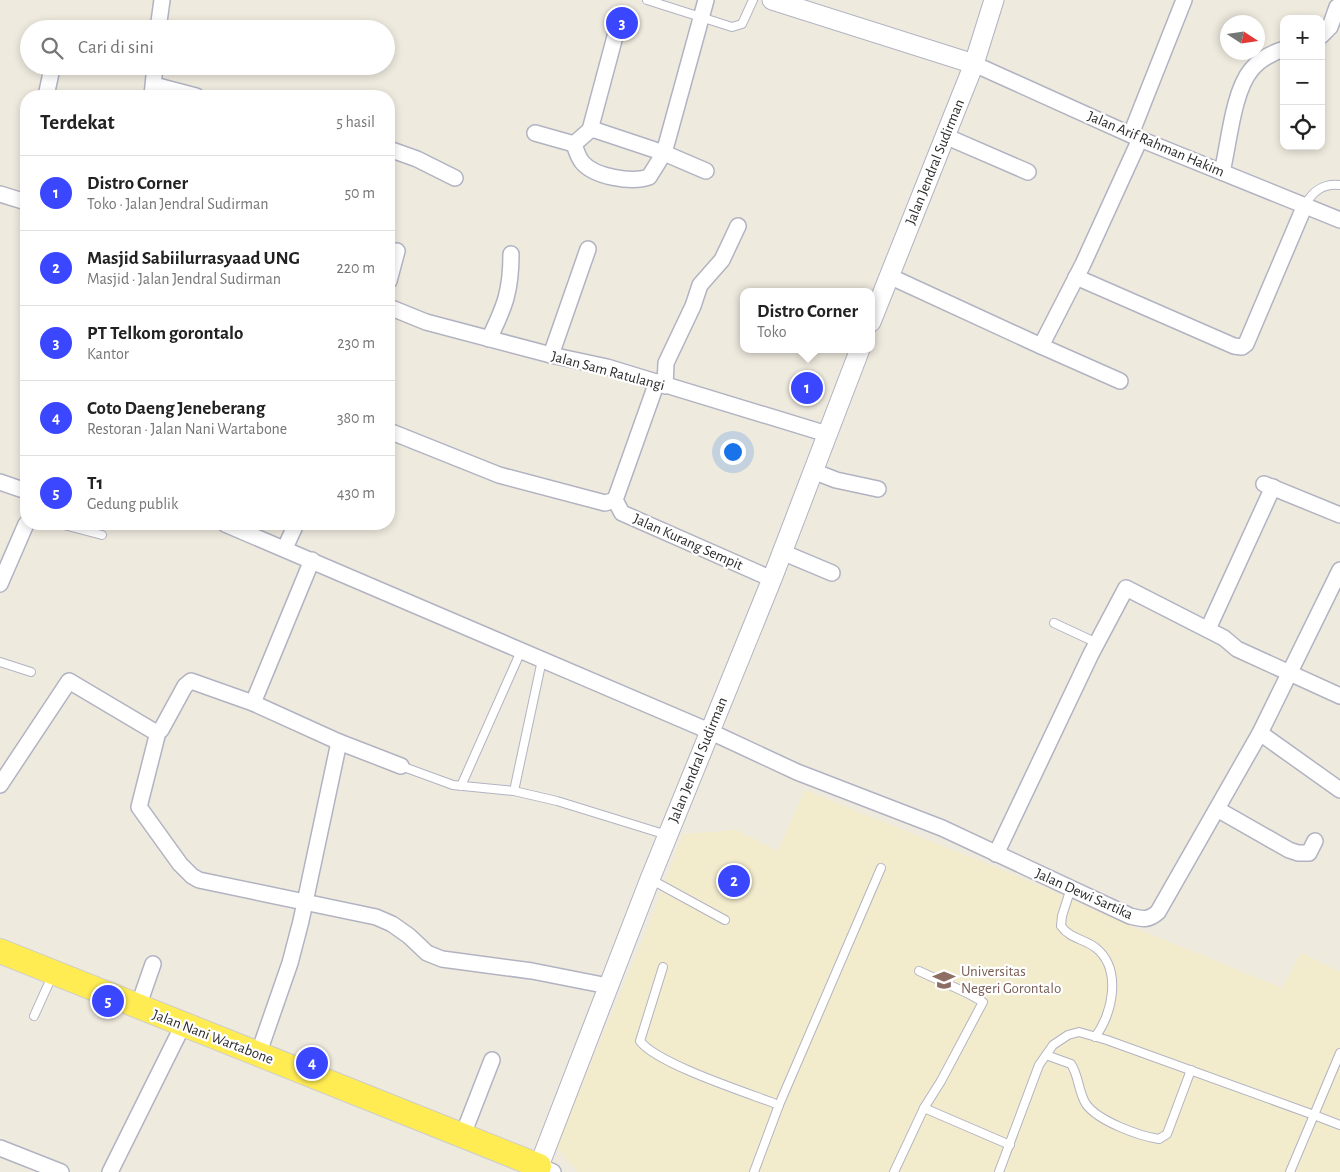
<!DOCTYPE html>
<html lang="id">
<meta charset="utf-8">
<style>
:root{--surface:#fff;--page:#f2f2f2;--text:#222;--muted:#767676;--line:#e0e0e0;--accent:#3b47ff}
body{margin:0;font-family:"Alegreya Sans",sans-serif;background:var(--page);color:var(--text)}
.controls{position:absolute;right:15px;top:15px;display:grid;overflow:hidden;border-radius:10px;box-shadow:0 2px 8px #0003}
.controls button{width:45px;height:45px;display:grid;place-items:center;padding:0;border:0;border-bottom:1px solid var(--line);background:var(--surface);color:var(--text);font:25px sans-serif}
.compass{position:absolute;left:1220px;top:15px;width:45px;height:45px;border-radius:50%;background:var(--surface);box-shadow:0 2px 8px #0003;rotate:102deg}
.you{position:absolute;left:732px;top:451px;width:18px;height:18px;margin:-12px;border:4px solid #fff;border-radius:50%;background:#1a73e8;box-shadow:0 0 0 8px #1a73e833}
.badge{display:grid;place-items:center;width:32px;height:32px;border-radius:50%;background:var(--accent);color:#fff;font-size:16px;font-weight:700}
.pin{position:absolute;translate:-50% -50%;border:2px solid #fff;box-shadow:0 1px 5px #0006}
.popup{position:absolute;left:740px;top:288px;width:135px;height:65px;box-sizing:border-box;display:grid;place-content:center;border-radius:10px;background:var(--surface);filter:drop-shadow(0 1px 4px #0005);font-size:16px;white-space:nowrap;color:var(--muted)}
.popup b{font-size:19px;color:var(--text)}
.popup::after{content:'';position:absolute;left:50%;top:100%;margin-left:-10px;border:10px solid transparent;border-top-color:var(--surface)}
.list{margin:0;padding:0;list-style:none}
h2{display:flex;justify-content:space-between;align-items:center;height:65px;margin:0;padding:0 20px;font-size:21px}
h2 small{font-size:16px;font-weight:400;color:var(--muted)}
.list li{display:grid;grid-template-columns:32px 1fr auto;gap:15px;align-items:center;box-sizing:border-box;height:75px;padding:0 20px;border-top:1px solid var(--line)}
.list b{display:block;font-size:19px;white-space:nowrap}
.list p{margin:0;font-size:16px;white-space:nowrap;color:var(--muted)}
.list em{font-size:16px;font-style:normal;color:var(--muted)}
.icon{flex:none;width:28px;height:28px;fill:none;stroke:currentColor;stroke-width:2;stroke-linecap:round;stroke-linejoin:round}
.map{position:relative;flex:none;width:1340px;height:1172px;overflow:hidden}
.search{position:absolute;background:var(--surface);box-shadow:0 2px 8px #0003;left:20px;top:20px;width:375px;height:55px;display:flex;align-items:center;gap:12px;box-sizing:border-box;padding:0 18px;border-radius:28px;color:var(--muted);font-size:19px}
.panel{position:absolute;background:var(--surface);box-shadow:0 2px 8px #0003;left:20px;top:90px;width:375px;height:440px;border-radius:20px}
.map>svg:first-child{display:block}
</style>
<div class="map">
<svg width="1340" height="1172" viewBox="0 0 1340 1172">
<rect width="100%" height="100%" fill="#efeade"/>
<path fill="#f2ebcc" d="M805 790 1046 888 1143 931 1282 988 1301 953 1340 972V1172H578L556 1146 646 932 683 834 736 830 778 851Z"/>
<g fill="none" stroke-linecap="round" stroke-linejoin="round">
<g stroke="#b2b3c2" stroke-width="10">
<g id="service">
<path d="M647 0 732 27 742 24 753 0"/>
<path d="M1305 205C1313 191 1323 183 1340 185"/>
<path d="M60 524 102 535"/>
<path d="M1054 623 1097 643"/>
<path d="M0 662 31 672"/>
<path d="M401 766 453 785 514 791 557 801 667 835"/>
<path d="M461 786 521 651"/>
<path d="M514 791 542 660"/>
<path d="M650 879 725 920"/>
<path d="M1071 888 1062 916 1061 926C1070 939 1085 939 1096 948 1122 969 1113 1014 1095 1037"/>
<path d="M663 967 640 1041C657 1064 748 1093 779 1105"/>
<path d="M919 971 967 993 983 1002 941 1081 924 1108"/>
<path d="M34 1016 53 974"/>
<path d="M1340 1053 1314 1115 1340 1125"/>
<path d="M1046 1055 1071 1064C1079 1076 1078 1091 1086 1104 1098 1121 1139 1136 1159 1139L1167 1134 1191 1070"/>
<path d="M754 1172 779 1105 881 868"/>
<path d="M894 1172 924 1108 1010 1145"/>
<path d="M999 1172 1039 1065 1053 1045 1068 1035 1079 1032 1107 1040 1314 1115 1290 1172"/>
</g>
</g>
<g stroke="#b2b3c2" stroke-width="18">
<g id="minor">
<path d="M158 29 162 0"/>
<path d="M1321 36 1330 27 1337 7"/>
<path d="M974 64 1140 139 1340 220"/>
<path d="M154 85 196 96"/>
<path d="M46 96 51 73"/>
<path d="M152 96 155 66"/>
<path d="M590 130 621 14"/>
<path d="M535 133 574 144 590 130H595L664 153 706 0"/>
<path d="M1131 134 1184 0"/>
<path d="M945 136 1028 172"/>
<path d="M574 144C576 150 578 157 582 162 594 177 632 183 649 177L664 153 706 171"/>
<path d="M389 149 417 159 455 178"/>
<path d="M1222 172C1229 143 1233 92 1251 70 1259 60 1272 53 1284 49"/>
<path d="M0 194 26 202"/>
<path d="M889 276 1041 346 1083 264 1140 139"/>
<path d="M1076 277 1234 346 1242 347 1246 344 1305 205"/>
<path d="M389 281 397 251"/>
<path d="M389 307 426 322 551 355 607 367 827 434"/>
<path d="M489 339C505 306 511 291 511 254"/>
<path d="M1041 346 1120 381"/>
<path d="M551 355 588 249"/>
<path d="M657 382 615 500 622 513 772 579"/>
<path d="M665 386 666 363 693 306 700 285 722 260 738 226"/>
<path d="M389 431 499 475 605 503 615 500"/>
<path d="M813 471 836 480 878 489"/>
<path d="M0 482 26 491"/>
<path d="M1264 484 1340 515"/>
<path d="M225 524 709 731 797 772 942 828 1130 916C1142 919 1148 921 1158 912L1260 733 1340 570"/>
<path d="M285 548 296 524"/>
<path d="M782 552 832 573"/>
<path d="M312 560 253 703 339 742 401 766"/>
<path d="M0 584 26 524"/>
<path d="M1208 629 1273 487"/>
<path d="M158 732 139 807 180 864 192 876 199 880 376 917 392 924 409 936 427 953 442 959 532 971 608 986"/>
<path d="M1260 733 1340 790"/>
<path d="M0 785 69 681 155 732 161 730 185 686 191 681 253 703"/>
<path d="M1217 809 1289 850 1298 853H1309L1315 841"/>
<path d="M996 854 1091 654 1126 588 1224 638 1237 649 1340 696"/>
<path d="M138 1007 153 964"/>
<path d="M258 1055 290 963 301 921 339 742"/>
<path d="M462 1137 492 1060"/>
<path d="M0 1148 61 1172"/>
<path d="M539 1166 553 1172"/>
<path d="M110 1172 183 1025"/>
</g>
</g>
<g stroke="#b2b3c2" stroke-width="21">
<g id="tertiary">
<path d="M772 0 974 64"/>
<path d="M871 322 974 64 994 0"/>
<path d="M539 1166 650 879 772 579 860 349"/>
</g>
</g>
<g stroke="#cdcdcd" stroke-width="26">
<path id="primary" d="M0 951 539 1166 537 1172"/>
</g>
<use href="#service" stroke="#fff" stroke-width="8"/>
<use href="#minor" stroke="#fff" stroke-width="15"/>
<use href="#tertiary" stroke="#fff" stroke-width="19"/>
<use href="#primary" stroke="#ffec53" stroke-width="24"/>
</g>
<defs>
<g id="university-bare" transform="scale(1.725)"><path d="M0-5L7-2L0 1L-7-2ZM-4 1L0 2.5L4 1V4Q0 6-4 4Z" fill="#8d6e63" stroke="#fff" stroke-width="2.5" paint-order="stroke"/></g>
</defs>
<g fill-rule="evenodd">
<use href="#university-bare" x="944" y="980"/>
</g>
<g text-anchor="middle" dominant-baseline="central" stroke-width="4.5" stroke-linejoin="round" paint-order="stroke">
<g font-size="15" fill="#2d2d2d" stroke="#fff">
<text transform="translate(1156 144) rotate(23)">Jalan Arif Rahman Hakim</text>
<text transform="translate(935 162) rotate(-68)">Jalan Jendral Sudirman</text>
<text transform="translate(608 371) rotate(15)">Jalan Sam Ratulangi</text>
<text transform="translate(688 542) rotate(24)">Jalan Kurang Sempit</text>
<text transform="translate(698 760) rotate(-68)">Jalan Jendral Sudirman</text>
<text transform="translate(1084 894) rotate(24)">Jalan Dewi Sartika</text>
<text transform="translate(213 1037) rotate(21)">Jalan Nani Wartabone</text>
</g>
<g font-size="15" fill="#785e54" stroke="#fff" text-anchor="start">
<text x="961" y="971">Universitas<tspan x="961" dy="17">Negeri Gorontalo</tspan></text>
</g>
</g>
</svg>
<div class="controls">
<button>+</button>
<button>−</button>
<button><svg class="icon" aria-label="locate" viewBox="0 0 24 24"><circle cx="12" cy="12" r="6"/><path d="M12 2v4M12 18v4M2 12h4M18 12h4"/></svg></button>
</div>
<svg class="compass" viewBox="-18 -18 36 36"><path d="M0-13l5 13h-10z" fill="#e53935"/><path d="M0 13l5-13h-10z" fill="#767676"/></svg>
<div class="you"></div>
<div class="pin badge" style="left:807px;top:388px">1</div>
<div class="popup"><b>Distro Corner</b>Toko</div>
<div class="pin badge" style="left:734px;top:881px">2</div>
<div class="pin badge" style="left:622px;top:23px">3</div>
<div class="pin badge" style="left:312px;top:1063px">4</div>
<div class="pin badge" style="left:108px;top:1001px">5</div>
<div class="search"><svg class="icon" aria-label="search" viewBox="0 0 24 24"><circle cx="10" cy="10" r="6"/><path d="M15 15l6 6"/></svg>Cari di sini</div>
<section class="panel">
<h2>Terdekat<small>5 hasil</small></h2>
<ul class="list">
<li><span class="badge">1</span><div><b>Distro Corner</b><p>Toko · Jalan Jendral Sudirman</p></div><em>50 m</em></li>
<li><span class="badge">2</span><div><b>Masjid Sabiilurrasyaad UNG</b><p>Masjid · Jalan Jendral Sudirman</p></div><em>220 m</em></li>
<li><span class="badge">3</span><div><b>PT Telkom gorontalo</b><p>Kantor</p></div><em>230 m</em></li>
<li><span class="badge">4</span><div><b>Coto Daeng Jeneberang</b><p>Restoran · Jalan Nani Wartabone</p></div><em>380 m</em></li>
<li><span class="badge">5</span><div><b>T1</b><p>Gedung publik</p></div><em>430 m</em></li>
</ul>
</section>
</div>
